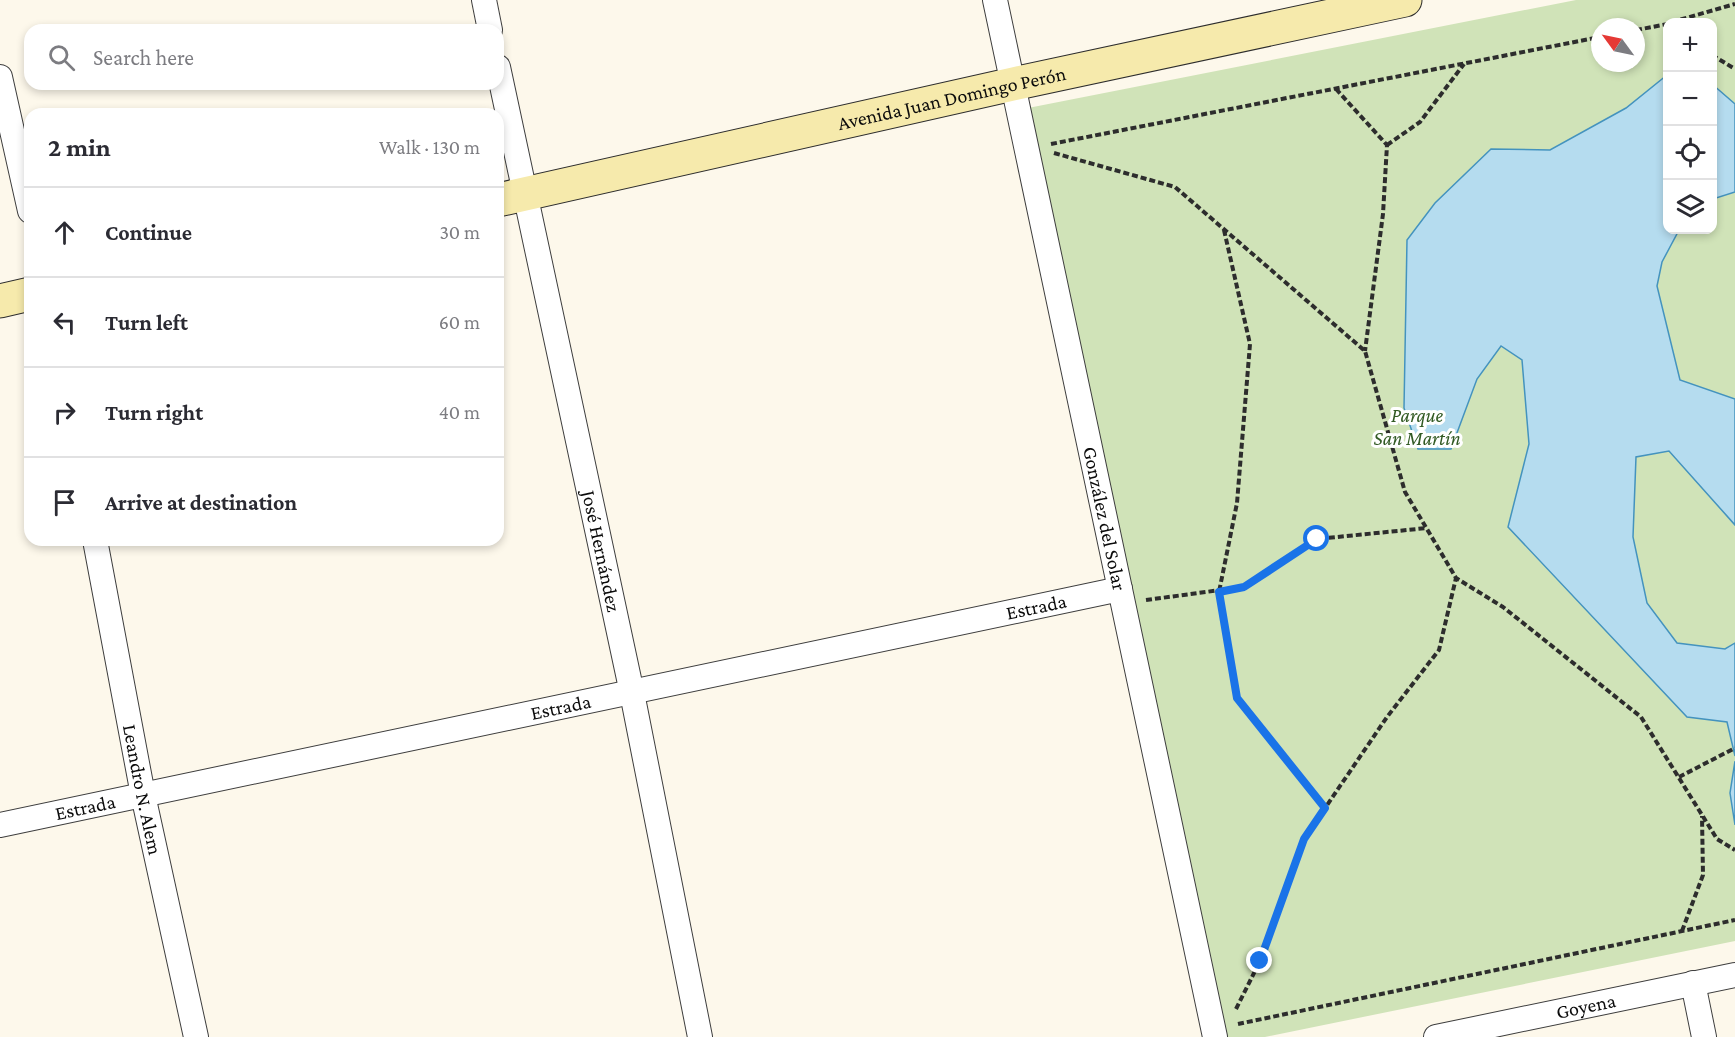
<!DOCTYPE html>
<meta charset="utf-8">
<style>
:root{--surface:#fff;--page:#f2f2f3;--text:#2b2b33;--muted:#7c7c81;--line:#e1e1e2}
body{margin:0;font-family:"Crimson Pro",serif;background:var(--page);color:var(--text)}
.controls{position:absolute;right:18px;top:18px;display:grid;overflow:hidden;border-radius:12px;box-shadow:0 3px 9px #0003}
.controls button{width:54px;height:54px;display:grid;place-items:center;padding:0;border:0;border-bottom:2px solid var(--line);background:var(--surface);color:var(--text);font:30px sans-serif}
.compass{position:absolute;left:1591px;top:18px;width:54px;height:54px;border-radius:50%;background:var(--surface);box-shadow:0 3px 9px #0003;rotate:303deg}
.stop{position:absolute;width:18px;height:18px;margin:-14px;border:4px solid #1a73e8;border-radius:50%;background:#fff}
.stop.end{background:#1a73e8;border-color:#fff;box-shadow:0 2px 6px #0008}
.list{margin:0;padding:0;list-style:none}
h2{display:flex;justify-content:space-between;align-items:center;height:78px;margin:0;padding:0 24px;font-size:26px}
h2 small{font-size:20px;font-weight:400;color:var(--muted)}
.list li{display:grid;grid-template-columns:39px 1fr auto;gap:18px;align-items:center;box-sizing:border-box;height:90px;padding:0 24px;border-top:2px solid var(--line)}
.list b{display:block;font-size:22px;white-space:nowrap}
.list em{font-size:20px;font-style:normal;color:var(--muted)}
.icon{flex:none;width:33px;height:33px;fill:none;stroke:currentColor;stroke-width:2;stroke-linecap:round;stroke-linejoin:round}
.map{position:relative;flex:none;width:1735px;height:1037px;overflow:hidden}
.search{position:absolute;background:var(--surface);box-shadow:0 3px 9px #0003;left:24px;top:24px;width:480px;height:66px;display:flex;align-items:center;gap:15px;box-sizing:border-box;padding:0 21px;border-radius:18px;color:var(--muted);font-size:22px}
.panel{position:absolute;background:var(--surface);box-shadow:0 3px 9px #0003;left:24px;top:108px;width:480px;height:438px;border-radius:18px}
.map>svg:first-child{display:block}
</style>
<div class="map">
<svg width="1735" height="1037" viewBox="0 0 1735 1037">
<rect width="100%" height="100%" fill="#fdf8eb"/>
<path fill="#d0e3b8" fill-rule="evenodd" d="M1576 0H1735V941L1265 1037H1215L1028 108ZM1668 22H1712V230H1668ZM1600 27H1636V63H1600Z"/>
<g fill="#b5dcef" stroke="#4493be" stroke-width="1.5">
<path d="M1667 75 1668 230H1679L1662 262 1657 286 1680 380 1735 399V525L1669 451 1636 457 1633 537 1647 603 1677 643 1725 649 1735 643V756L1727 722 1687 717 1508 527 1529 444 1522 360 1501 346 1477 379 1451 449H1418L1404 408 1407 240 1435 203 1491 149 1550 150 1626 108Z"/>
<path d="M1712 84 1735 104V192L1713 199Z"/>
<path d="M1735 761V825L1730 793Z"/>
</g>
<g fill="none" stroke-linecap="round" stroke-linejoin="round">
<g stroke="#3e3e3e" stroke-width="26">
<g id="minor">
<path d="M484 0 490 30"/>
<path id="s1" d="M995 0 1215 1037"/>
<path id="s2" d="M498 67 632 693 700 1037"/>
<path d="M0 77 30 211"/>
<path id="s3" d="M95 540 143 795 196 1037"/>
<path id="s4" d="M0 825 1120 589"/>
<path d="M1693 983 1704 1037"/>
<path id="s5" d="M1436 1037 1735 975"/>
</g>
</g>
<g stroke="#2d2d2d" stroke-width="35">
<g id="secondary">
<path id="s6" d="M498 200 1013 84 1405 0"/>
<path d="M0 301 30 294"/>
</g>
</g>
<g stroke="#2d2d2d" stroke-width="4" stroke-dasharray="6 3" stroke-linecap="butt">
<path d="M1672 22 1735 4"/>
<path d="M1636 30 1668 24"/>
<path d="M1712 55 1735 69"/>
<path d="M1336 89 1387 145 1383 214 1365 351"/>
<path d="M1051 144 1600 37"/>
<path d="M1387 145 1420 122 1464 64"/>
<path d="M1054 153 1175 187 1365 351 1405 492 1456 578 1503 607 1641 717 1717 839 1735 850"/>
<path d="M1224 230 1250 344 1237 503 1219 592 1237 698 1325 808"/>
<path d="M1146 600 1243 587 1317 539 1427 528"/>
<path d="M1679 777 1735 748"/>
<path d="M1682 931 1703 875 1702 816"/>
<path d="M1236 1009 1260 961 1304 839 1387 717 1439 650 1456 578"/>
<path d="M1238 1024 1735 920"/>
</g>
<use href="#minor" stroke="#fff" stroke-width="24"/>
<use href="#secondary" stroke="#f6eaac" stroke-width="33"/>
</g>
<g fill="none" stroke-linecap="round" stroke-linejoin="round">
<path stroke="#1a73e8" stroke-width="8" d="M1260 961 1304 839 1325 808 1237 698 1219 592 1244 587 1317 539"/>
</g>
<g text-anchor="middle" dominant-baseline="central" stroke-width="6" stroke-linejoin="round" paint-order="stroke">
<g font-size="20" fill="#0b0b0b" stroke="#fff">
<text stroke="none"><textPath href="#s6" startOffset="465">Avenida Juan Domingo Perón</textPath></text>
<text stroke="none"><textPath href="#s1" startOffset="530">González del Solar</textPath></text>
<text stroke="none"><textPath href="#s2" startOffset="495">José Hernández</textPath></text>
<text stroke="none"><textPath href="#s4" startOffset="1059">Estrada</textPath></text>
<text stroke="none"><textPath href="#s4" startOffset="573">Estrada</textPath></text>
<text stroke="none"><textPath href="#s3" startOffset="254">Leandro N. Alem</textPath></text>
<text stroke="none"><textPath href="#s4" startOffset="87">Estrada</textPath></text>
<text stroke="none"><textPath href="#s5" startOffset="153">Goyena</textPath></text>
</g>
<g font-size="20" font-style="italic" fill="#315a23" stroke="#fff">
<text x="1417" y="415">Parque<tspan x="1417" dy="23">San Martín</tspan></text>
</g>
</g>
</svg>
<div class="controls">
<button>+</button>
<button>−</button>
<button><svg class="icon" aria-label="locate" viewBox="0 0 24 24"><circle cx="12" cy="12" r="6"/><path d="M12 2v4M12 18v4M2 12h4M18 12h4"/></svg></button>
<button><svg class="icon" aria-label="layers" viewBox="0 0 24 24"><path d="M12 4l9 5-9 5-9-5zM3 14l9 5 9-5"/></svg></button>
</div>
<svg class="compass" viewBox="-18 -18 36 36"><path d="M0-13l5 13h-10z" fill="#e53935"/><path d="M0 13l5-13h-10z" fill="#7c7c81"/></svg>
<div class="stop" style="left:1317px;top:539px"></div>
<div class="stop end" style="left:1260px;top:961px"></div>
<div class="search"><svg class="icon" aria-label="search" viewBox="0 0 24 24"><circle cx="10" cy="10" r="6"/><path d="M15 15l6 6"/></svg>Search here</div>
<section class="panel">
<h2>2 min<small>Walk · 130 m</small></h2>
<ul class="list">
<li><svg class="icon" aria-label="ahead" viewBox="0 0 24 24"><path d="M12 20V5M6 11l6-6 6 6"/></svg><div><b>Continue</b></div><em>30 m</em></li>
<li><svg class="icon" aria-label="left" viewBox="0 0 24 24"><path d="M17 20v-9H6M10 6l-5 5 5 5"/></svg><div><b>Turn left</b></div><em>60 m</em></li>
<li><svg class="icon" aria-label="right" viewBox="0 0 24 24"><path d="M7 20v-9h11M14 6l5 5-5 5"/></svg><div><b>Turn right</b></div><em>40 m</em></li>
<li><svg class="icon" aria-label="arrive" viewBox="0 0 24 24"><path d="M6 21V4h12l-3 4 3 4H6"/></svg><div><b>Arrive at destination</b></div></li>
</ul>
</section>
</div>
